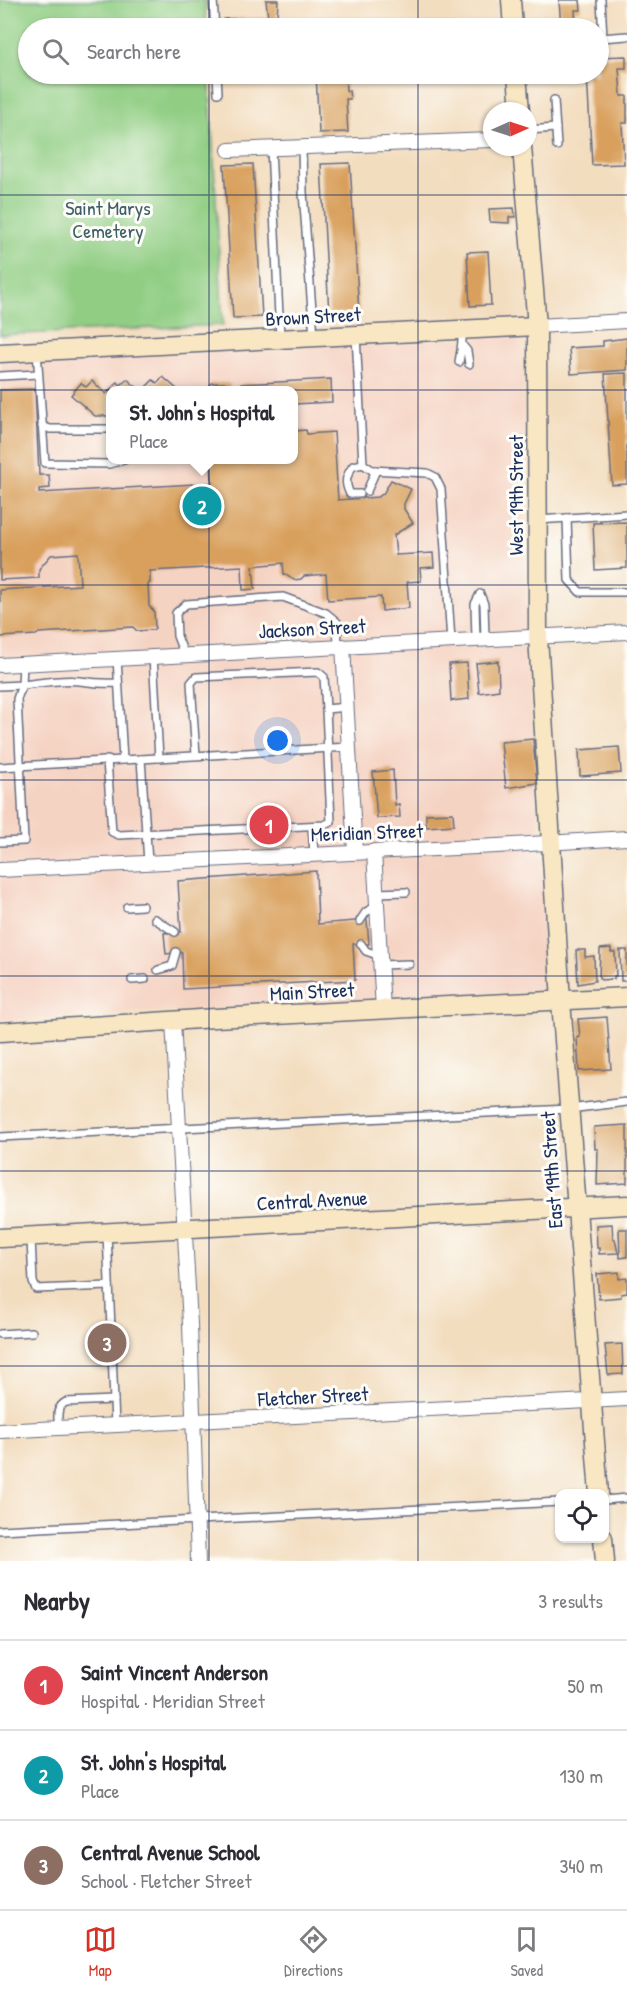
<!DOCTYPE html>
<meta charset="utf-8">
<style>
:root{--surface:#fff;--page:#f7f7f7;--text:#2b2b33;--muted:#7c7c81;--line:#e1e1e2;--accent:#d93025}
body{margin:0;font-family:"Patrick Hand",sans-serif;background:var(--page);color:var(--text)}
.controls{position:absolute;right:18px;bottom:18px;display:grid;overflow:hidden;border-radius:12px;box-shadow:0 2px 4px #0004}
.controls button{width:54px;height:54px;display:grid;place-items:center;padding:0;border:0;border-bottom:2px solid var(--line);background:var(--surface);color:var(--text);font:30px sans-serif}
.compass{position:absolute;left:483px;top:102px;width:54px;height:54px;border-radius:50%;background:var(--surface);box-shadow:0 2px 4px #0004;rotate:87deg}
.you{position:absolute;left:278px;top:741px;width:21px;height:21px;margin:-15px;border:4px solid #fff;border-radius:50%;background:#1a73e8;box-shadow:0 0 0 9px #1a73e833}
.badge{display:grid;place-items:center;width:39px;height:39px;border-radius:50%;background:var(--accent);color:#fff;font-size:20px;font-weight:700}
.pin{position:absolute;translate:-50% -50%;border:3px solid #fff;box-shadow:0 2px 6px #0006}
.popup{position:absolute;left:106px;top:386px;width:192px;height:78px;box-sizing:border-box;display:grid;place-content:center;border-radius:12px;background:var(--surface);filter:drop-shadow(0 2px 4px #0005);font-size:20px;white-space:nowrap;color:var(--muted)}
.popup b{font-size:22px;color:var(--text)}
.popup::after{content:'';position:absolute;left:50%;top:100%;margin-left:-12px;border:12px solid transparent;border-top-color:var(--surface)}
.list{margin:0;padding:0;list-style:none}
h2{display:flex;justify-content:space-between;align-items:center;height:78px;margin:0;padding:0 24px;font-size:26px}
h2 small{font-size:20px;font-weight:400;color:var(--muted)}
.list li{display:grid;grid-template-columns:39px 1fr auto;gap:18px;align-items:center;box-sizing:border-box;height:90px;padding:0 24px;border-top:2px solid var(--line)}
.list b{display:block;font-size:22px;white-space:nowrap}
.list p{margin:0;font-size:20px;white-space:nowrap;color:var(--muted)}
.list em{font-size:20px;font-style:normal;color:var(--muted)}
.icon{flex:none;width:33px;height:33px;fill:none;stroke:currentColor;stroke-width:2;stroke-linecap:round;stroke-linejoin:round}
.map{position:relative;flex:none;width:627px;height:1561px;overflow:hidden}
.search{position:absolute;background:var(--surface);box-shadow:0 2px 4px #0004;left:18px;right:18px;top:18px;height:66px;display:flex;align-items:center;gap:15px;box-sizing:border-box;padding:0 21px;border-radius:33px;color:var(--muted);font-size:22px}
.sheet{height:348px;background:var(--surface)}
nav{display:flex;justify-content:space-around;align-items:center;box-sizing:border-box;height:84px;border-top:2px solid var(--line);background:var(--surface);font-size:16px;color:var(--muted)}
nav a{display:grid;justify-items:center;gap:3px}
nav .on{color:var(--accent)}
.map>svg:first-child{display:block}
</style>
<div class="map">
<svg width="627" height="1561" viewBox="0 0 627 1561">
<rect width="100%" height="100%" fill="#fdfcf7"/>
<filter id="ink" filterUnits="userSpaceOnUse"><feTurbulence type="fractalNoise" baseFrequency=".0167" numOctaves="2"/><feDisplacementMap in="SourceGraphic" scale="12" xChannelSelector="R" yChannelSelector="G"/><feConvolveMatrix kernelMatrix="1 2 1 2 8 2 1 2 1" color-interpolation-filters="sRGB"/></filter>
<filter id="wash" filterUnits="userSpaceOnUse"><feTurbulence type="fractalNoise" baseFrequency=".008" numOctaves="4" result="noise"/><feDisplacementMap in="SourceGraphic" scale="24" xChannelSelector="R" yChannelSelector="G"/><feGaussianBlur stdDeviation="1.35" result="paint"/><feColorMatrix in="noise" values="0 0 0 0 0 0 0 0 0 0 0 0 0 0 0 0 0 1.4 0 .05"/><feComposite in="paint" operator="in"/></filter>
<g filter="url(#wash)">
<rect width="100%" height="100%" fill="#f3ddbf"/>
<path fill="#f5d3c2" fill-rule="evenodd" d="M510 336 522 347 528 667 549 983 542 990 0 1020V364ZM110 390H294V460H110Z"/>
<path fill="#91ce84" stroke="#567e71" stroke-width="1.5" d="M0 0H205L206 28H28V74H209L223 325 0 335Z"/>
<g id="blocks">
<g fill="#d9a05d">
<path d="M266 0H278L277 18 281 17 282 28H224V19L268 18Z"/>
<path d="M559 0H580L581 10H575L576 28H561Z"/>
<path d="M626 56V68H619L621 96H627V123H622L624 164 592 165 587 74H598V57Z"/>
<path d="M316 74H345L346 91H349L350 99H346L348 132 319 133Z"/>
<path d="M350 163 359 313 329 314 321 164Z"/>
<path d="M253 164 262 317 233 318 224 165Z"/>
<path d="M514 208 515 217H509V223L490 222 489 209Z"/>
<path d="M488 251 491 305 470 306 467 252Z"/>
<path d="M627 338V370L571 374 569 348 603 346V341Z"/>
<path d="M627 373V484L612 485 605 374Z"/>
<path d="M163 377 178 390H143L153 380 157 383Z"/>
<path d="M127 379 140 390H110V416H95L71 395 81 383 86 387 92 381 106 394 117 382 121 385Z"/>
<path d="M331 379 332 402 294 404V390H242L241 384Z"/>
<path d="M212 383H227L230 385V390H210V385Z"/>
<path d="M35 389 39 475H49L50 488 39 489V493L212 483 211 460H294V431L306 430 307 434 334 432 338 500 378 497 383 494 391 480 411 489 404 504V509L413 523 394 535 396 555 433 553 434 567 420 568 421 581 407 582 409 608 382 611 381 597 328 600 326 574 304 576 301 579 294 580 284 574 283 563 253 566 255 589 243 590 242 566 150 571V583H148L149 606 154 611 155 628 153 630 137 631 133 627 39 633 36 635 0 637V590L80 585 78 553 51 555 39 569V578L0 580V390Z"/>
<path d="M627 522V568L595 570 593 523Z"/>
<path d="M498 661 499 690 479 693 476 663Z"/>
<path d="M467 663 469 699 451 701 449 664Z"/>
<path d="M533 739 537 783 506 788 501 742Z"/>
<path d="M619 747 621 773 580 776 579 750Z"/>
<path d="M393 770 395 805 399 804 400 817 377 818 373 772Z"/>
<path d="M453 813 454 825 426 827V814Z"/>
<path d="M316 871 318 924 367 920 369 944H353L355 980 183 989 182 952 166 954 164 933 181 932 178 881Z"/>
<path d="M611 948V952H615L616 976H614V979L601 980 599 978 600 949Z"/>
<path d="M576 950H585V957L594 956 595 981 578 984Z"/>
<path d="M620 950H627V981H621Z"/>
<path d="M607 1017 611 1069 579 1071 577 1037H580L578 1019Z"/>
<path d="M627 1125V1183L597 1185 598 1149H595L594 1127Z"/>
<path d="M612 1224 613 1239H615L618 1253 599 1254V1248H597L596 1225Z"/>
<path d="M619 1229H627V1257L620 1258Z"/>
<path d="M619 1272V1279L627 1278V1293L621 1294V1297L599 1299 597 1274Z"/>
<path d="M622 1344 623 1374 608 1375 605 1345Z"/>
</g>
</g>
</g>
<g filter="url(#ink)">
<use href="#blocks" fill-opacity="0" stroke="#676c80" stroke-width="1.5"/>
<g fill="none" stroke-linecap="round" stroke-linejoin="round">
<g stroke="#676c80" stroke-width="10">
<g id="lane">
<path d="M213 0 215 28"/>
<path d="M601 0 603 38"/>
<path d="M601 38 627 36"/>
<path d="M217 74 218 93"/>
<path d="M554 100 557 146"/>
<path d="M528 130 556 128"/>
<path d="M302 147 303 192 314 336"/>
<path d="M271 148 280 337"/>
<path d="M356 336 363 464 372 470 427 473 435 477 441 489 451 641"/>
<path d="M463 346 467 351 469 364"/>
<path d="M37 351 45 463 109 464 124 460"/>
<path d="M459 362C461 351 463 342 462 330"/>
<path d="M0 376 38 374"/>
<path d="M42 426 50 429H110"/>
<path d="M367 491 376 470"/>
<path d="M360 494H350C344 482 346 476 353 466L363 464"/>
<path d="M567 518 569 580 580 592H627"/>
<path d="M538 520 627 514"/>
<path d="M476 639 475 604 480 594 484 604 485 639"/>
<path d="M184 654 177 636 176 613 186 604 283 597 326 613 337 622 338 646"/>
<path d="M153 656 159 758"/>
<path d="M117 658 123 760"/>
<path d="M0 686 22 685 23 663"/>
<path d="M196 755 191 683 196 677 318 672 324 677 326 709"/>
<path d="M141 759 148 862"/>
<path d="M107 760 112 832 119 835 324 825 331 822 326 709 347 707"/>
<path d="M0 767 349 747"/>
<path d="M312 826 314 854"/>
<path d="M0 842 24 841 17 699 22 685C40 683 61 679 80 681 94 683 103 684 118 683"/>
<path d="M376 893 406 892"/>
<path d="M127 907 142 906"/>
<path d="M155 919 175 932"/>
<path d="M360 921 366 912 377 906"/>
<path d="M361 944 366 951 380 956"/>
<path d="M380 965 409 964"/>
<path d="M158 970 172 966 176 952"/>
<path d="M132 980 145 979"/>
<path d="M0 1137 569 1109 627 1102"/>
<path d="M107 1233 115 1425"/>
<path d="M31 1239 33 1282 36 1289 109 1286"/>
<path d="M0 1334 32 1332"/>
<path d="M59 1428C58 1418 55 1408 66 1402L114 1400"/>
<path d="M604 1500 627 1498"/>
<path d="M0 1530 560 1502"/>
</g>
</g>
<g stroke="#676c80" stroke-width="16">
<g id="street">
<path d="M229 150 492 140"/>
<path d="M537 326 627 321"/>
<path d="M343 646 355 852"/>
<path d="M0 665 627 632"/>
<path d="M374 851 383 1010"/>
<path d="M0 870 497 846 627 838"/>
<path d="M173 1021 190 1324 198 1561"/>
<path d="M0 1431 627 1399"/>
</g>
</g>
<g stroke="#676c80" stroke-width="21">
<g id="secondary">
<path d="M511 0 513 28"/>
<path d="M517 74 520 111"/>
<path d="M522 147 537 326 538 637 561 1001 599 1494"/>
<path d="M0 353 537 326"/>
<path d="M0 1032 215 1018 627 997"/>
<path d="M0 1238 627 1205"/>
<path d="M603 1538 605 1561"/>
</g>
</g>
<use href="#lane" stroke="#fff" stroke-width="7"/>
<use href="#street" stroke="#fff" stroke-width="14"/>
<use href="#secondary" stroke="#f9e7c3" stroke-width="18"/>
</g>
</g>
<path fill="none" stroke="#1b2f5e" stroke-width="1.5" stroke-opacity="0.55" d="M209 0V28M418 0V28M209 74V1561M418 74V1561M0 195H627M0 390H627M0 585H627M0 780H627M0 976H627M0 1171H627M0 1366H627"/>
<g text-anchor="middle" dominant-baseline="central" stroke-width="6" stroke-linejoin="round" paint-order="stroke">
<g font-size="20" fill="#3e5f69" stroke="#fdfcf7">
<text x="108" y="207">Saint Marys<tspan x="108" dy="23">Cemetery</tspan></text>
</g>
<g font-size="20" fill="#1b2f5e" stroke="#fdfcf7">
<text transform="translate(313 316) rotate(-3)">Brown Street</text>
<text transform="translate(515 495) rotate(-90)">West 19th Street</text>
<text transform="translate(312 628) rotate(-3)">Jackson Street</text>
<text transform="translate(367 832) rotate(-2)">Meridian Street</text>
<text transform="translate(312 991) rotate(-3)">Main Street</text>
<text transform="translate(551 1170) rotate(-94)">East 19th Street</text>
<text transform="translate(312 1200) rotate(-3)">Central Avenue</text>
<text transform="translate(313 1396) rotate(-3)">Fletcher Street</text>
</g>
</g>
</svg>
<div class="controls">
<button><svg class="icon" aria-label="locate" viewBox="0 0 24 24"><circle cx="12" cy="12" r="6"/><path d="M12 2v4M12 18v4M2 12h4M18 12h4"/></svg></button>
</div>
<svg class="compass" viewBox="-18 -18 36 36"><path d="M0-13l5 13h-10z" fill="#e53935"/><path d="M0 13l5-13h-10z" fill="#7c7c81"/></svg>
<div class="you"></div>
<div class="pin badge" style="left:269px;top:825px;background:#e0444e">1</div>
<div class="pin badge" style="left:202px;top:506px;background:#0f9aa8">2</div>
<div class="popup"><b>St. John's Hospital</b>Place</div>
<div class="pin badge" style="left:107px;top:1343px;background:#8d6e63">3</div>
<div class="search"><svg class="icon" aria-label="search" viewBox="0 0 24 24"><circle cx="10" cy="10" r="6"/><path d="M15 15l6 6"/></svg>Search here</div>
</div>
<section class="sheet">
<h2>Nearby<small>3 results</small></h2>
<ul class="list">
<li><span class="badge" style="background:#e0444e">1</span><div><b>Saint Vincent Anderson</b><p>Hospital · Meridian Street</p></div><em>50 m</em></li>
<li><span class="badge" style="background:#0f9aa8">2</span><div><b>St. John's Hospital</b><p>Place</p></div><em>130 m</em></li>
<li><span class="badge" style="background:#8d6e63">3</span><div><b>Central Avenue School</b><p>School · Fletcher Street</p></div><em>340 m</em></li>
</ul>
</section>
<nav>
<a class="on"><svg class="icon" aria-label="map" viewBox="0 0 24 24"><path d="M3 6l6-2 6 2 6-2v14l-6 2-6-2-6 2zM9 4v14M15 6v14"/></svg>Map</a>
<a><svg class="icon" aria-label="directions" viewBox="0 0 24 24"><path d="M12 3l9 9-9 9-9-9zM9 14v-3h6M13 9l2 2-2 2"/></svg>Directions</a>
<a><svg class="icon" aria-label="saved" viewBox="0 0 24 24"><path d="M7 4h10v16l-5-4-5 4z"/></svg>Saved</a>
</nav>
